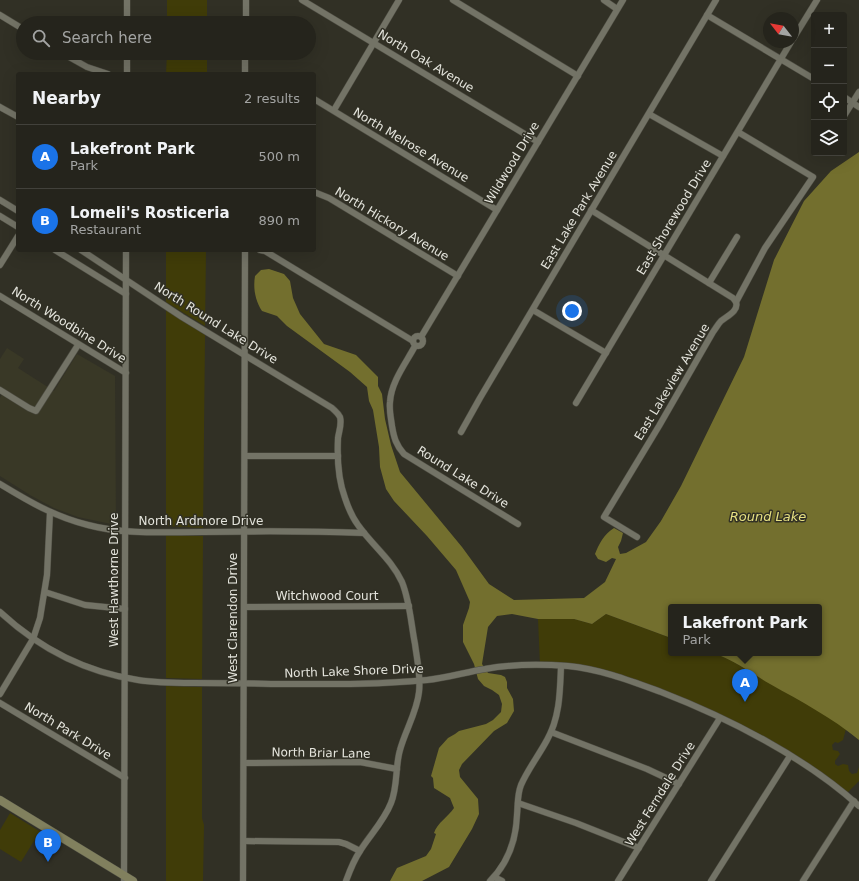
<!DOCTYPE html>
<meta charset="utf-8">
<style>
:root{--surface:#25241c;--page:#313029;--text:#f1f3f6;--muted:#a3a4a3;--line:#42413b;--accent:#1a73e8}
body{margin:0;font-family:"DejaVu Sans",sans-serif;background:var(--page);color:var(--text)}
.controls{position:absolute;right:12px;top:12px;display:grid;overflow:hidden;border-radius:4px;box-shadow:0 4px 16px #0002}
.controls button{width:36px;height:36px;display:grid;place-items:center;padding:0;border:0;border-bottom:1px solid var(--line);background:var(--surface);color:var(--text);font:20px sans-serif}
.compass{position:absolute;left:763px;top:12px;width:36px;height:36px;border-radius:50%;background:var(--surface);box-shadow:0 4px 16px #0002;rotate:301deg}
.you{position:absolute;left:572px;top:311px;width:14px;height:14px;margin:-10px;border:3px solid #fff;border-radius:50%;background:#1a73e8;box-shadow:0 0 0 6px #1a73e833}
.badge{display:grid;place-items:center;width:26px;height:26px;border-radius:50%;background:var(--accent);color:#fff;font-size:13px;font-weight:700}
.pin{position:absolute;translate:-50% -33px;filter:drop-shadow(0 1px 2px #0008)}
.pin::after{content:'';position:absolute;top:21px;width:14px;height:12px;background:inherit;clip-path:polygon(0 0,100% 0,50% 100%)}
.popup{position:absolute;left:668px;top:604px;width:154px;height:52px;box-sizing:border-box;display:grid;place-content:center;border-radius:4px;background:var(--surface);filter:drop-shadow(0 1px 3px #0005);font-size:13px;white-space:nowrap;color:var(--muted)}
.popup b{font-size:15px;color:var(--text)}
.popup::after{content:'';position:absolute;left:50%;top:100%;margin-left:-8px;border:8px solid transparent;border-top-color:var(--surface)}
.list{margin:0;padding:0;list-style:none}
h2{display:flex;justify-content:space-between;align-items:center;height:52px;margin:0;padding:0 16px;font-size:17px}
h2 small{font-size:13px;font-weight:400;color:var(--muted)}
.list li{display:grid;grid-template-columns:26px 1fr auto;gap:12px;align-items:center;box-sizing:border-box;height:64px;padding:0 16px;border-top:1px solid var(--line)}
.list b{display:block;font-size:15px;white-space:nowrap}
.list p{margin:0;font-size:13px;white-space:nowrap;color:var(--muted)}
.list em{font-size:13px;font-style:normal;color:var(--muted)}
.icon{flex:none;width:22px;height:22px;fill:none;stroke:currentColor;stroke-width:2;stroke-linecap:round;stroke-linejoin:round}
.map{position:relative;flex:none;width:859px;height:881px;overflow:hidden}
.search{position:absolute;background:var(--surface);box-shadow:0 4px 16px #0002;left:16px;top:16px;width:300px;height:44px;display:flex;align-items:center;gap:10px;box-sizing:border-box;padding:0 14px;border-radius:22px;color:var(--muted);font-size:15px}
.panel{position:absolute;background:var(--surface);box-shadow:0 4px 16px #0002;left:16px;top:72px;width:300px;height:180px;border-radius:4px}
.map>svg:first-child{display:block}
</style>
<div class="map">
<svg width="859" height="881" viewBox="0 0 859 881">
<rect width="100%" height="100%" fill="#313025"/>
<path fill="#393826" d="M7 348 24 359 18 368 54 391 77 354 115 376 116 525 78 517 54 508 30 495 0 476V398L4 390 0 387V359Z"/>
<g fill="#403c08">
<rect x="167" y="0" width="40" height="23"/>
<path d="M167 53H207V74H166Z"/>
<path d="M166 250H206L205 326 166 302Z"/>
<path d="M166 310 205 335 203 528 166 526Z"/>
<path d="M166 535 203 536 202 679 166 678Z"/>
<path d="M606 614 671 638V653H713L727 658 769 683 821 712 846 729 843 740 838 743 835 742 832 745 833 750 838 751 840 754 835 761V764L838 766 843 764 848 765 849 771 852 774 857 773 859 767V781L846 794 740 728 704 710 602 673 540 665 538 619H574L592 624Z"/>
<path d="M166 686 202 687V818L204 825 203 881H166Z"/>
<path d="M10 813 47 836 44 840 37 836 21 862 0 849V830Z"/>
</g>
<path fill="#736f2e" d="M859 152V740C831 717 802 702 770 684 751 673 734 660 713 653H819V607H671V638L606 614 592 624 574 619H538L512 614 497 616 488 627 482 664 488 673 501 675 505 677 507 682V688L513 699 514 711 507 723 494 731 462 764 459 770 460 777 478 799 479 814 472 829 449 867 422 881H390L397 868 426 856 431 849 436 834 434 833C437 823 448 817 454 808L450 798 434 788 433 778 431 776 439 748 448 738 455 734 459 731 486 724 493 720 501 712 502 704 499 695 492 690 484 686 478 679 474 664 463 642V625L469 608 470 602 456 570 427 536 394 501 386 489 380 467 379 447 373 410 369 401 367 387 350 372 287 326 277 316 262 311C255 300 253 288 255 276L261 270 269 269 284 274 290 281 293 298 300 314 324 344 356 355 378 377V386L382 394 385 419 391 445 400 472 462 547 489 584 514 600 584 598 605 582 616 559 612 558 606 562 598 559 595 554C599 544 604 534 614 528L623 533 621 541 618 547 620 554 626 553 646 542 661 521 681 486 744 357 774 260 804 201 831 171Z"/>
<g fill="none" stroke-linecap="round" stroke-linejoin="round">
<g stroke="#4e4d43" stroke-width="7">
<g id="street">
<path d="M302 0 538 142"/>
<path d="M453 0 578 76"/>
<path d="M604 0 617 9"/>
<path d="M0 15 23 29"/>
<path d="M707 15 814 79"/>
<path d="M127 23V0"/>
<path d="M246 23V0"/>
<path d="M793 39 817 0"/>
<path d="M62 53 87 67 108 74"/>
<path d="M127 74V53"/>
<path d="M245 74V53"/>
<path d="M844 97 859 107"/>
<path d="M314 99 497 210"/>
<path d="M0 107 18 117"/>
<path d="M334 110 399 0"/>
<path d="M649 114 723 156"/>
<path d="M844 116 859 92"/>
<path d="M314 192 329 198 458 276"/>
<path d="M0 200 18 211"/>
<path d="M591 210 733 298 736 302"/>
<path d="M0 216 18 227"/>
<path d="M55 250 126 294"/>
<path d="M81 250 182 317 332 408C335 411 338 413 340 417 342 424 339 431 338 438 337 458 338 479 345 498 348 507 352 517 358 525 372 545 392 560 402 582 410 602 411 624 415 644 417 660 421 676 419 692 417 712 405 731 400 750 395 767 398 786 391 803 384 821 370 835 360 851 354 860 350 870 346 881"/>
<path d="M260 250 265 251 413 341"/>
<path d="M0 265 18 236"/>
<path d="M709 283 737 237"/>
<path d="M0 296 126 373"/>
<path d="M533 310 606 353"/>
<circle cx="418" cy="341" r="5"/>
<path d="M421 337 623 0"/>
<path d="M415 346C406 363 391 382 390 402 389 410 391 418 392 426 394 438 396 445 404 454L518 524"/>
<path d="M0 390 29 408 36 411 78 345"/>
<path d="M576 403 791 42"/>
<path d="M461 432 480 398 716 0"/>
<path d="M245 456H338"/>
<path d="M0 484C28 501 55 517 88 525 125 535 165 532 203 532 257 531 311 531 364 533"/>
<path d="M637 537 604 517 659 426 713 332C716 328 718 324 721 321 727 316 739 311 736 302L765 248 813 177 738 132"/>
<path d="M45 592 85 605 125 609"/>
<path d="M245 607 409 606"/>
<path d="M0 612C40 649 84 672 138 680 156 683 174 683 193 683 219 683 245 683 271 684 323 684 375 685 427 680 447 678 466 672 485 669 512 664 541 664 568 666 600 669 631 681 661 692 728 718 805 757 859 806"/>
<path d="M0 694 33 639 40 618 47 575 50 512"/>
<path d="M0 703 125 778"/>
<path d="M551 732 647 769 679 784"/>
<path d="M244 763 360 762 397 769"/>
<path d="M518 803 576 823 639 848"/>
<path d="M244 841 339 842 346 844 360 851"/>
<path d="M494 877 502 881"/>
<path d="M124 881 126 250"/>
<path d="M243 881 245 250"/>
<path d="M490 881C508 863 516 841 517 815 518 805 517 795 521 785 528 769 539 755 547 740 560 717 560 691 561 666"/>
<path d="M618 881 720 718"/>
<path d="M711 881 790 756"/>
<path d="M803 881 854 801"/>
</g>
</g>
<g stroke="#4e4d43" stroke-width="9">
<path id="secondary" d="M0 800 133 881"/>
</g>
<use href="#street" stroke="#737366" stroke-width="6"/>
<use href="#secondary" stroke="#81805e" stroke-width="8"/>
</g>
<g text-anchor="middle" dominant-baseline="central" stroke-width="3" stroke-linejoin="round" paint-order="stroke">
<g font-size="12" fill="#e4e4dc" stroke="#313025">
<text transform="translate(426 61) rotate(31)">North Oak Avenue</text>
<text transform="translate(411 145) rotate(31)">North Melrose Avenue</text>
<text transform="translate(512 163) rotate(-59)">Wildwood Drive</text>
<text transform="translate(579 210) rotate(-59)">East Lake Park Avenue</text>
<text transform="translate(674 217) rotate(-59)">East Shorewood Drive</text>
<text transform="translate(392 224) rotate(31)">North Hickory Avenue</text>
<text transform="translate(216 323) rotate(32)">North Round Lake Drive</text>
<text transform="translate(69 325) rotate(32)">North Woodbine Drive</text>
<text transform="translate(672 382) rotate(-59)">East Lakeview Avenue</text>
<text transform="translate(463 477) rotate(32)">Round Lake Drive</text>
<text x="201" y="521">North Ardmore Drive</text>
<text transform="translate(114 580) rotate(-90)">West Hawthorne Drive</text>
<text x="327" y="596">Witchwood Court</text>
<text transform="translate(233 618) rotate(-90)">West Clarendon Drive</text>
<text transform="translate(354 671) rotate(-2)">North Lake Shore Drive</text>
<text transform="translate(68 731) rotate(31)">North Park Drive</text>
<text transform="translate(321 753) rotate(1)">North Briar Lane</text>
<text transform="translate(660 794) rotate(-58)">West Ferndale Drive</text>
</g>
<g font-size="13" font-style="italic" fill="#e6e082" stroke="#313025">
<text x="768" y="516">Round Lake</text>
</g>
</g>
</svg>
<div class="controls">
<button>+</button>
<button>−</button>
<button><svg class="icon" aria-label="locate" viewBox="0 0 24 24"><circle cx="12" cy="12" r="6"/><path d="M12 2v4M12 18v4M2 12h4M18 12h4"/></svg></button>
<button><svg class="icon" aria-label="layers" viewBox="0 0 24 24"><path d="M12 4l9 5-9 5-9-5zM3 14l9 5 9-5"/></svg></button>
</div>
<svg class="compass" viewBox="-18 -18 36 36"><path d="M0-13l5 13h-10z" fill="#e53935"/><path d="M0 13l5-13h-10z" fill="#a3a4a3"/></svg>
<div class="you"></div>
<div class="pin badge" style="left:745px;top:702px">A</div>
<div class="popup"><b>Lakefront Park</b>Park</div>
<div class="pin badge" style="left:48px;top:862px">B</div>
<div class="search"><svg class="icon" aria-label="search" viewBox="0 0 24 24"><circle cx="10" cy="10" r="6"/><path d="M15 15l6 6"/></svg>Search here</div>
<section class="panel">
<h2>Nearby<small>2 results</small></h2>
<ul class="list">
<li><span class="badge">A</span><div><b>Lakefront Park</b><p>Park</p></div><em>500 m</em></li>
<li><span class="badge">B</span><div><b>Lomeli's Rosticeria</b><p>Restaurant</p></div><em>890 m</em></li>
</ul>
</section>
</div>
